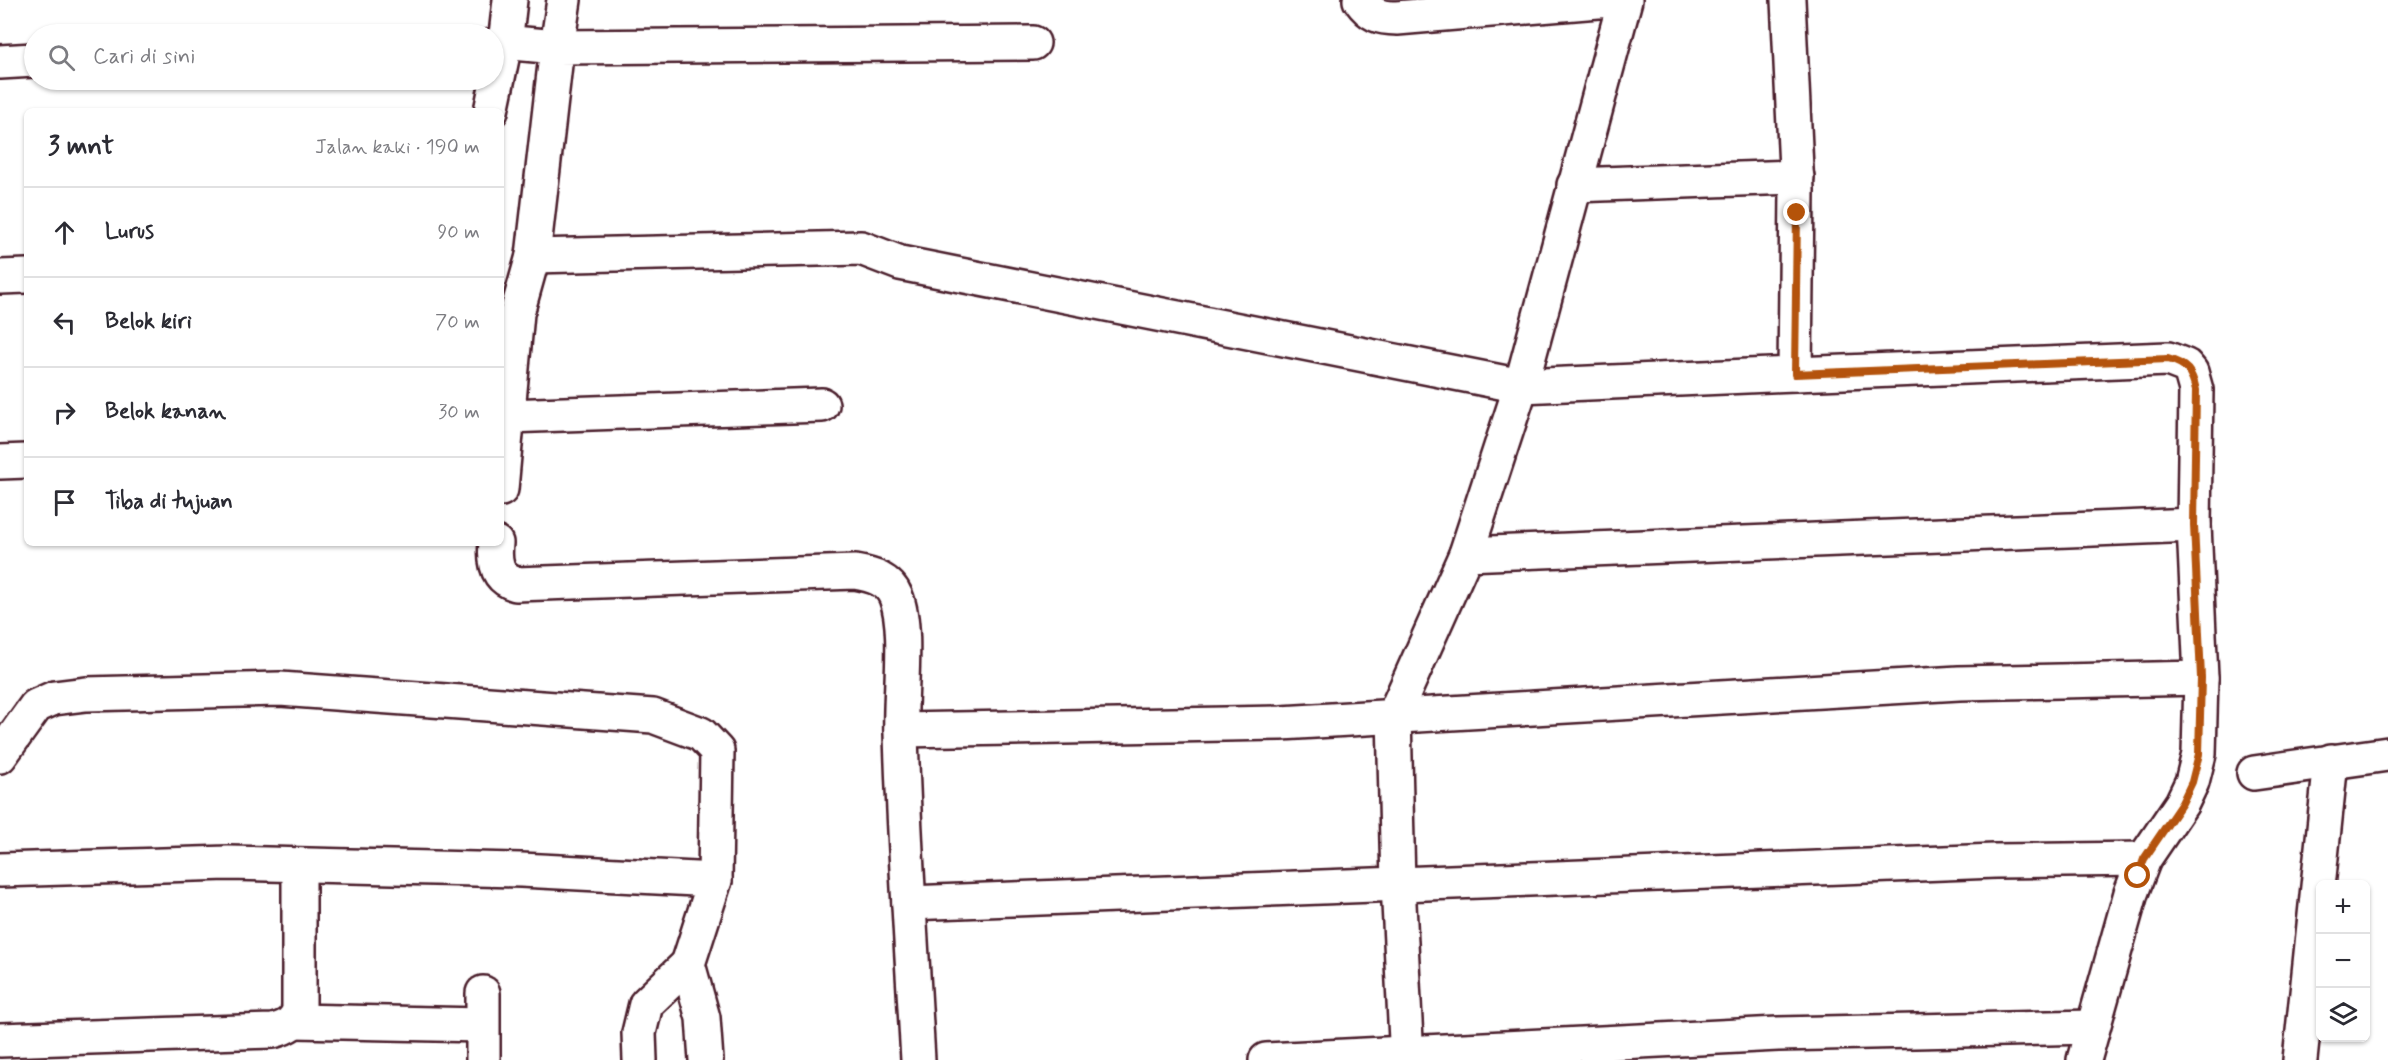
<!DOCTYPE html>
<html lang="id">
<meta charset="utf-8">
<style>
:root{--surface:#fff;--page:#f2f2f3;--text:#2b2b33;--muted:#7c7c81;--line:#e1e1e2}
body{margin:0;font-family:Mynerve,sans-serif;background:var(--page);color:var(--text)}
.controls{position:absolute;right:18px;bottom:18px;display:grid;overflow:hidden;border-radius:9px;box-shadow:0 2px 4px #0004}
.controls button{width:54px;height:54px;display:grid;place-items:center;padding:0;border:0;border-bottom:2px solid var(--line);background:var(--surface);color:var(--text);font:30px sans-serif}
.stop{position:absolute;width:18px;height:18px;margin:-14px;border:4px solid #b45309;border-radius:50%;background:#fff}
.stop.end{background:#b45309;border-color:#fff;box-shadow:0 2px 6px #0008}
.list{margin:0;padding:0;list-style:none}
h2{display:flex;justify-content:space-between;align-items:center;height:78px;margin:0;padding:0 24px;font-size:26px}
h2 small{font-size:20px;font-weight:400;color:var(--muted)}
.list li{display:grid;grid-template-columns:39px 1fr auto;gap:18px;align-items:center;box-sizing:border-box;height:90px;padding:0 24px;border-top:2px solid var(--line)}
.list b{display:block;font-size:22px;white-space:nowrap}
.list em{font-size:20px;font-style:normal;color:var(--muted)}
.icon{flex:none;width:33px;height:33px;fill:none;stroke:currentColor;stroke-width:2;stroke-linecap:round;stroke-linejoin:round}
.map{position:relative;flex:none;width:2388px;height:1060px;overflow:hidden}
.search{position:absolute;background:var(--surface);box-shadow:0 2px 4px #0004;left:24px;top:24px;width:480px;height:66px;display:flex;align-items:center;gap:15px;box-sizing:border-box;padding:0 21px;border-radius:33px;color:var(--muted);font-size:22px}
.panel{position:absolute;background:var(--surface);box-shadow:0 2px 4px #0004;left:24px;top:108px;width:480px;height:438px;border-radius:9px}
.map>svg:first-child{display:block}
</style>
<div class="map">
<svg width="2388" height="1060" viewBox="0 0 2388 1060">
<rect width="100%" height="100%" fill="#fff"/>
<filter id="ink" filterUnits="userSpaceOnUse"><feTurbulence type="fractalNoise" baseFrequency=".0167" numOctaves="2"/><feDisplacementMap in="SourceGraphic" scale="12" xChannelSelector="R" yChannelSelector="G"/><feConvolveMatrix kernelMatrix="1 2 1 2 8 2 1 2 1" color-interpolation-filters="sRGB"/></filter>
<g filter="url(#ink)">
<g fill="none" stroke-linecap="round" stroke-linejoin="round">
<g stroke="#4a1f2b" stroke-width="38">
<g id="minor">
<path d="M1360 0C1371 15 1379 18 1397 18L1610 0"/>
<path d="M1788 0 1797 190 1795 374 2168 359 2186 366 2191 372 2196 390 2194 525 2201 678 2199 754 2192 782 2182 803 2144 859 2131 893 2084 1060"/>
<path d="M494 45 513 43 557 47 564 0"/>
<path d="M0 62 34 60"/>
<path d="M491 111 505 44 510 0"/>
<path d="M1574 185 1797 177"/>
<path d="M533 256 861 248 900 263 1521 386 1795 374"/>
<path d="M0 277 27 276"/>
<path d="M507 416 822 405"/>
<path d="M0 462 27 461"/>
<path d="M501 489 517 313 533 256 557 47 1033 43"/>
<path d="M496 543C494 562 496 578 516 584L855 572C872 575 889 579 896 597 909 629 899 696 901 733 904 842 912 951 918 1060"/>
<path d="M1466 554 2194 525"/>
<path d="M901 730 1281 723 1959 683 2201 678"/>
<path d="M0 756 36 706 54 698 86 694 280 689 653 716 701 734 717 751 715 880"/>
<path d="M2254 773 2388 754"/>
<path d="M0 870 228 863 521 870 715 880 688 964 703 1018 706 1060"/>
<path d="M909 903 1995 861 2144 859"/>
<path d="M295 1021 482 1025"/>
<path d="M0 1040 273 1031C287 1027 293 1024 299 1011V865"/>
<path d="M483 1060V993"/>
<path d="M640 1060 639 1033 646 1004 688 964"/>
<path d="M1266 1060 1778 1034 2093 1027"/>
<path d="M1407 1060 1398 884 1394 715 1466 554 1521 386 1625 0"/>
<path d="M2300 1060 2331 761"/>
</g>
</g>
<use href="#minor" stroke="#fff" stroke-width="33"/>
</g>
</g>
<g fill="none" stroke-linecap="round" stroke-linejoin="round" filter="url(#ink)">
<path stroke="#b45309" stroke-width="8" d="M1797 213 1795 374 2168 359C2187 364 2192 372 2196 390L2194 525 2201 678 2199 754 2192 782 2182 803 2144 859 2138 876"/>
</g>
</svg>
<div class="controls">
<button>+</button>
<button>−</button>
<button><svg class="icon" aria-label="layers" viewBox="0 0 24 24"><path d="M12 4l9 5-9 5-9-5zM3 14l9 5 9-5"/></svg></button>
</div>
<div class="stop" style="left:2138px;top:876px"></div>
<div class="stop end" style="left:1797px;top:213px"></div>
<div class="search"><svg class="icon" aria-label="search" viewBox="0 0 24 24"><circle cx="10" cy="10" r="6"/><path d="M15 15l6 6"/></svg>Cari di sini</div>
<section class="panel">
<h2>3 mnt<small>Jalan kaki · 190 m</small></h2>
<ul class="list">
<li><svg class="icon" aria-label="ahead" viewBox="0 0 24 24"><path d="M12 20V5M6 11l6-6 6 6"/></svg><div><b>Lurus</b></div><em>90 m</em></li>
<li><svg class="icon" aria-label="left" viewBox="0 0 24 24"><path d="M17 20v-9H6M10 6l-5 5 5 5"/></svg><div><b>Belok kiri</b></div><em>70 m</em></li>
<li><svg class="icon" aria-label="right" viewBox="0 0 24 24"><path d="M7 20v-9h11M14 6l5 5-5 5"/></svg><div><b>Belok kanan</b></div><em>30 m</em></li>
<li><svg class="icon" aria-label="arrive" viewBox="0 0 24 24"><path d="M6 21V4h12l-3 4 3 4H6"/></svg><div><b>Tiba di tujuan</b></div></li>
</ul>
</section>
</div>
